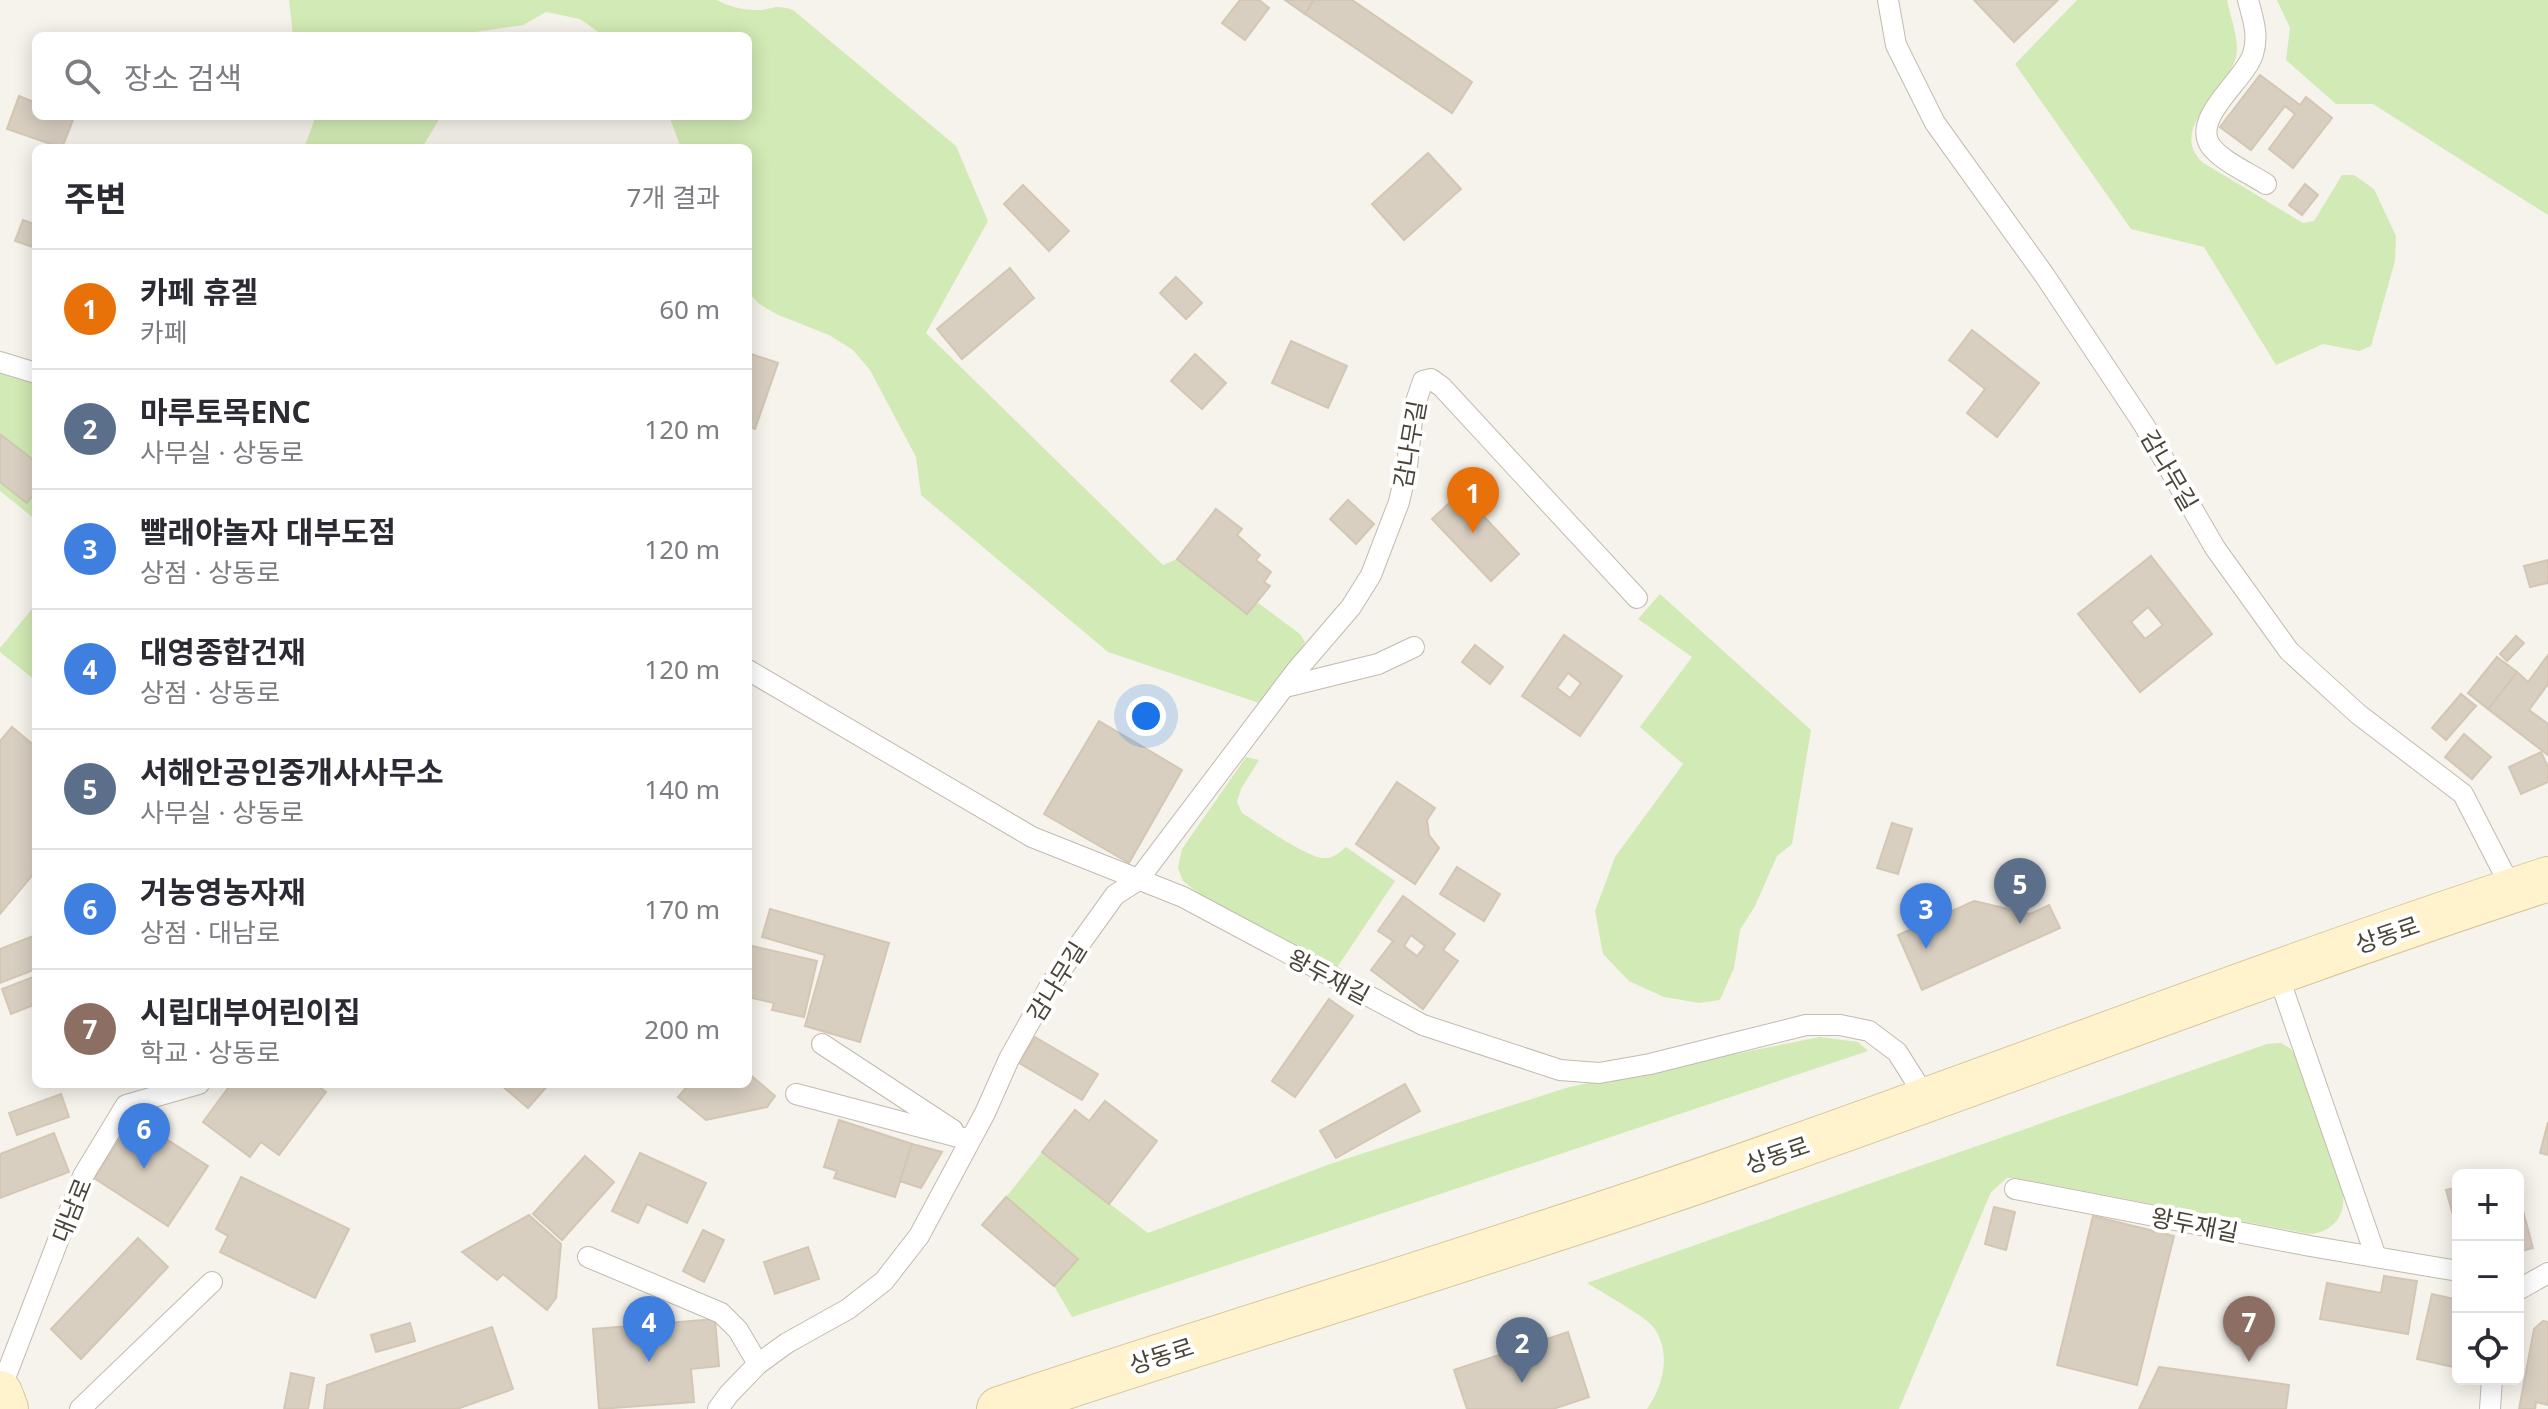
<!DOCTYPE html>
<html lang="ko">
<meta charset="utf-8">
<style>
:root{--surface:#fff;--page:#f7f7f7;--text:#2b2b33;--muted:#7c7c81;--line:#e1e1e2;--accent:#0b8043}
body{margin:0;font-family:"Noto Sans","Noto Sans KR",sans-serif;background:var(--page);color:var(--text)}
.controls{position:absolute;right:24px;bottom:24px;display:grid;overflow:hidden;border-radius:12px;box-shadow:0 4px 20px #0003}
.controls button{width:72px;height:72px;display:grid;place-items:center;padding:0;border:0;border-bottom:2px solid var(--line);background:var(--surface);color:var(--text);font:40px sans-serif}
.you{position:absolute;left:1146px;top:716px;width:28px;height:28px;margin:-20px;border:6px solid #fff;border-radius:50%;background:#1a73e8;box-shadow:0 0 0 12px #1a73e833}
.badge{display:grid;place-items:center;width:52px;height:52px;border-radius:50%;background:var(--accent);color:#fff;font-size:26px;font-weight:700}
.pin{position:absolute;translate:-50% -66px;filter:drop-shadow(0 2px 4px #0008)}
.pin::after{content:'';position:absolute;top:42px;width:28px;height:24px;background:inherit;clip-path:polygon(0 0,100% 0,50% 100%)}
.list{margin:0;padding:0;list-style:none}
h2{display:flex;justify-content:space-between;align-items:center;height:104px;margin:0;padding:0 32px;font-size:34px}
h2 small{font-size:26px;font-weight:400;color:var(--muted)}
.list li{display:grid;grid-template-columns:52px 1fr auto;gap:24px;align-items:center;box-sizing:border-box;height:120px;padding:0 32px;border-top:2px solid var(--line)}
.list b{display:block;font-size:30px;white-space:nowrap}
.list p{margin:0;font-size:26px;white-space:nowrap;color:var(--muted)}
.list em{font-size:26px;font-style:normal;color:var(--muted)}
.icon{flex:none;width:44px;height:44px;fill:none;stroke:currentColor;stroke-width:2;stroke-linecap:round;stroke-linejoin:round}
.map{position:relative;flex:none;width:2548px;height:1409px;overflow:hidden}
.search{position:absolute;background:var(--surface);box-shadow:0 4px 20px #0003;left:32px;top:32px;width:720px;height:88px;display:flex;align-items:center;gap:20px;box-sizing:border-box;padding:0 28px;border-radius:12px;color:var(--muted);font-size:30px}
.panel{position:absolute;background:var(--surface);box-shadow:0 4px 20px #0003;left:32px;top:144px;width:720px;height:944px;border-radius:12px}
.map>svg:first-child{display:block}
</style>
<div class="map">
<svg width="2548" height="1409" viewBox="0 0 2548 1409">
<rect width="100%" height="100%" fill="#f6f3ec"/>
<g fill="#d2eab5">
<path d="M289 0H717C727 6 743 10 755 10 772 11 773 3 793 10L956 146 988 221 926 333 1163 565 1177 559 1247 614 1257 602 1300 634 1305 642 1300 652 1259 703 1108 652 921 495 916 457 870 370 853 350 829 335 776 314 758 303 748 292V148H681L669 116H748V36H604L580 19 546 12 523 25 447 36H293Z"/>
<path d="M2077 0H2227C2230 15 2237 33 2237 49 2236 89 2165 125 2202 162L2303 223 2314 221 2342 175H2354L2374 189 2396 236 2395 261 2371 346 2359 351 2323 344 2276 365 2204 247 2131 229 2015 64Z"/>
<path d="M2277 0H2548V215L2373 104H2336L2286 60 2290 28Z"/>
<path d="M316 116H441L422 148H304Z"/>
<path d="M0 373 36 383V520L0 491Z"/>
<path d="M1660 594 1811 730 1792 844 1777 856 1755 906 1740 930 1734 968 1720 1000 1699 1003 1664 997 1629 981 1603 954 1595 911 1615 857 1683 764 1640 727 1692 657 1638 619Z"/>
<path d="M36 604V681L0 652V648Z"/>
<path d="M1246 757 1259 760 1241 789 1237 802 1242 813C1260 824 1304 856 1323 858 1332 859 1339 853 1346 847L1395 881 1336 969 1202 896 1183 881 1178 868 1182 849Z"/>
<path d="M1820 1037 1858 1042 1868 1051 1072 1317 1054 1286 1078 1258 1006 1197 1042 1152 1148 1233 1330 1164 1569 1087Z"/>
<path d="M2281 1043 2291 1049 2297 1059 2343 1192C2346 1216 2333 1232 2309 1234L2016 1178H2007L1991 1192 1899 1409H1647C1663 1386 1672 1354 1654 1328 1647 1317 1601 1292 1587 1283L2267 1044Z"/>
</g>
<g fill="#d8cfc1" stroke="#d3c7b4" stroke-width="2" fill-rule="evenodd">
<path d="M1240 0H1259L1269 8 1245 40 1222 23Z"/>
<path d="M1285 0H1314L1305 14Z"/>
<path d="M1314 0H1352L1472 82 1452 113 1305 14Z"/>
<path d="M1974 0H2058L2014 42Z"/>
<path d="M2260 75 2300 105 2306 97 2332 118 2293 168 2269 149 2295 114 2285 106 2251 150 2220 127Z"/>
<path d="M19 96 36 103V116L74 117 62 148 7 129Z"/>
<path d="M1428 153 1461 189 1404 240 1372 204Z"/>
<path d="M2305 184 2318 195 2302 215 2289 205Z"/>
<path d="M1023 185 1069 231 1049 251 1004 204Z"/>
<path d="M23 220 36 225V248L15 241Z"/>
<path d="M1010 268 1034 298 962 359 937 329Z"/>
<path d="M1176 277 1202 303 1186 319 1160 293Z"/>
<path d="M1972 330 2039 383 1997 437 1967 413 1985 389 1949 360Z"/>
<path d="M1291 341 1347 366 1328 408 1272 383Z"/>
<path d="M748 353 778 363 755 429 748 426Z"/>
<path d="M1195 354 1226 383 1202 409 1171 381Z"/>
<path d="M0 434 36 462V491L27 503 0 482Z"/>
<path d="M1461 492 1519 554 1491 581 1432 519Z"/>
<path d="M1348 500 1374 524 1356 544 1330 519Z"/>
<path d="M1216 509 1242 529 1237 535 1260 555 1256 560 1271 572 1264 582 1270 586 1247 614 1177 559Z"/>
<path d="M2151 556 2212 634 2140 692 2078 614ZM2148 607 2163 625 2145 639 2131 622Z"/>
<path d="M2548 560V583L2530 587 2524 566Z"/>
<path d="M1564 635 1622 676 1580 736 1522 696ZM1568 673 1581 683 1570 698 1557 688Z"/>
<path d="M2516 636 2524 643 2507 661 2500 654Z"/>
<path d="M1475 645 1503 667 1490 684 1462 662Z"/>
<path d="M2548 655V684L2529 710 2548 724V755L2488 709 2517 672 2528 682Z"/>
<path d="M2497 657 2517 672 2488 709 2468 693Z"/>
<path d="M2461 694 2476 706 2446 740 2432 728Z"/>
<path d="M1099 721 1182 770 1129 863 1044 814Z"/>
<path d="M12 727 36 747V858L32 864 36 871 0 914V741Z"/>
<path d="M2464 734 2491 757 2472 779 2445 757Z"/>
<path d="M2541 752 2548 767V782L2521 794 2509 767Z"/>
<path d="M1397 782 1435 808 1427 820 1429 835 1439 848 1415 884 1356 844Z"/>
<path d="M1892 823 1912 829 1898 874 1877 868Z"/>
<path d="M1457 867 1500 894 1484 921 1440 894Z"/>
<path d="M1403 896 1455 934 1443 950 1458 961 1423 1009 1371 970 1393 941 1378 931ZM1411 935 1425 946 1417 956 1404 946Z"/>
<path d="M1974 901 2030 914 2049 905 2060 928 1922 990 1898 935Z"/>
<path d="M770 909 889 943 860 1042 805 1026 825 955 762 937Z"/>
<path d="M36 935V969L0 983V949Z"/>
<path d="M748 945 817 961 804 1017 772 1010 774 1003 748 997Z"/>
<path d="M36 976V1004L11 1014 2 989Z"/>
<path d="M1329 999 1353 1016 1295 1097 1272 1081Z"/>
<path d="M1035 1037 1098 1074 1082 1100 1019 1063Z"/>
<path d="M748 1073 775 1096 767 1107 706 1120 678 1097 689 1084H748Z"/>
<path d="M231 1084H315L326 1092 279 1155 261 1142 250 1157 203 1122Z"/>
<path d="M500 1084H549L528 1108Z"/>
<path d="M1405 1084 1420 1111 1336 1158 1320 1131Z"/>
<path d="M61 1094 69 1117 17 1135 9 1113Z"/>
<path d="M1105 1101 1157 1141 1109 1204 1042 1152 1075 1110 1089 1121Z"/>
<path d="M134 1118 208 1166 168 1226 94 1178Z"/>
<path d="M839 1120 912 1144 895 1197 834 1178 837 1171 824 1167Z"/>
<path d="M2548 1122V1155L2540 1153Z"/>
<path d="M54 1133 69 1172 0 1198V1154Z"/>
<path d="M912 1144 942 1152 921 1188 900 1181Z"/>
<path d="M640 1153 706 1183 687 1223 647 1204 638 1223 612 1211Z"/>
<path d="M585 1156 614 1182 562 1240 533 1214Z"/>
<path d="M241 1177 349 1229 315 1298 220 1252 228 1236 216 1229Z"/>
<path d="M2458 1187V1233L2446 1190Z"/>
<path d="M2518 1192 2533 1248 2518 1252Z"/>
<path d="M1006 1197 1078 1259 1054 1286 982 1225Z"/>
<path d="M1994 1207 2015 1212 2006 1250 1985 1244Z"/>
<path d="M529 1215 561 1244 556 1298 547 1310 503 1274 497 1280 462 1252Z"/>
<path d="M2093 1216 2174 1236 2137 1385 2057 1365Z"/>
<path d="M703 1230 724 1240 704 1282 683 1271Z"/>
<path d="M138 1238 168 1267 81 1359 51 1329Z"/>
<path d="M808 1247 819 1279 775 1294 764 1262Z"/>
<path d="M2384 1276 2417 1281 2408 1334 2320 1319 2327 1283 2381 1293Z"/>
<path d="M2432 1294 2458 1300V1368L2417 1359Z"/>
<path d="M715 1319 719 1366 691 1369 694 1402 599 1409 593 1329Z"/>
<path d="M2543 1321 2548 1322V1405L2536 1402 2535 1409H2519L2534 1329Z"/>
<path d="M410 1323 415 1341 376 1352 371 1335Z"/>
<path d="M492 1327 513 1389 457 1409H324L327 1385Z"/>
<path d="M1568 1332 1589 1397 1553 1409H1467L1454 1370Z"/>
<path d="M2159 1367 2289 1385 2286 1409H2139Z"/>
<path d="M291 1373 314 1378 308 1409H284Z"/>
</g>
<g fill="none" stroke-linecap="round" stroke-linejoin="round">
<g stroke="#c2bbae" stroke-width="22">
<g id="lane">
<path d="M1888 0 1896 45 1935 123 2045 276 2144 425 2215 548 2289 651 2358 714 2463 794 2513 891"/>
<path d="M2248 0C2253 19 2259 35 2253 54 2245 80 2192 117 2210 145 2221 161 2249 173 2266 184"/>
<path d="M0 362 36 373"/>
<path d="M748 670 1032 837 1183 897 1423 1025 1560 1070 1599 1073 1650 1064 1806 1025H1840L1869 1031 1897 1052 1928 1101"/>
<path d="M1285 687 1378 664 1414 647"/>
<path d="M2277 972 2376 1257"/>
<path d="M822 1044 953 1130"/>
<path d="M796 1094 970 1140"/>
<path d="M2015 1189 2310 1246 2458 1271"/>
<path d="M588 1257 721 1313 738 1330 758 1364"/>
<path d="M2518 1290 2548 1273"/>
<path d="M0 1391 83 1176 126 1105 199 1084"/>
<path d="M80 1409 212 1282"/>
<path d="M718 1409 729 1394 758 1364 787 1343 848 1309 884 1281 919 1236 985 1113 1009 1059 1051 984 1115 895 1138 880 1296 671 1351 607 1371 575 1399 502 1407 467 1413 410 1423 381 1431 379 1442 387 1637 598"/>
<path d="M2490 1409 2492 1379"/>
</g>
</g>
<g stroke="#d6c79b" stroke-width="46">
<g id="secondary">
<path d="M0 1393 6 1409"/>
<path d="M999 1409C1220 1335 1444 1268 1664 1193 1960 1092 2251 976 2548 879"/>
</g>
</g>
<use href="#lane" stroke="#fff" stroke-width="20"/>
<use href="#secondary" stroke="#fff3cd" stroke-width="44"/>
</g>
<g text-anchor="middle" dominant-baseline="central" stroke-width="8" stroke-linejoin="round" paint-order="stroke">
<g font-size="24" fill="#4b4439" stroke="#fff">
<text transform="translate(1409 444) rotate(-80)">감나무길</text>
<text transform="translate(2170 470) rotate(60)">감나무길</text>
<text transform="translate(2387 934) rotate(-19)">상동로</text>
<text transform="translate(1329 976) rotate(28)">왕두재길</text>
<text transform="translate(1056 981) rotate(-58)">감나무길</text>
<text transform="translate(1777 1154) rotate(-19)">상동로</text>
<text transform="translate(71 1210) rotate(-68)">대남로</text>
<text transform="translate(2195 1224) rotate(11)">왕두재길</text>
<text transform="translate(1161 1355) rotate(-18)">상동로</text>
</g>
</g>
</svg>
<div class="controls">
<button>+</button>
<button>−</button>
<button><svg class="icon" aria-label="locate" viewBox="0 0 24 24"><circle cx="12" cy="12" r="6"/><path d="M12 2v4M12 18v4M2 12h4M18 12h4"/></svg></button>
</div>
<div class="you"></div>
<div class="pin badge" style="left:1473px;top:533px;background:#e8710a">1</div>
<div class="pin badge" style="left:1522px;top:1383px;background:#5c6f8a">2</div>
<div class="pin badge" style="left:1926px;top:949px;background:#3f7fe0">3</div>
<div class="pin badge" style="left:649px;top:1362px;background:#3f7fe0">4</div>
<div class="pin badge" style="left:2020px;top:924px;background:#5c6f8a">5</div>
<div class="pin badge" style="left:144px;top:1169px;background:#3f7fe0">6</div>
<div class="pin badge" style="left:2249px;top:1362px;background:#8d6e63">7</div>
<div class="search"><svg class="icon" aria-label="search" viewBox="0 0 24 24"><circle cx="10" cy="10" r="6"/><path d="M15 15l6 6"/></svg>장소 검색</div>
<section class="panel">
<h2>주변<small>7개 결과</small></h2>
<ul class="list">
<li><span class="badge" style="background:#e8710a">1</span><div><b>카페 휴겔</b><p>카페</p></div><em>60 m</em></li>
<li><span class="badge" style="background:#5c6f8a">2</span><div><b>마루토목ENC</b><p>사무실 · 상동로</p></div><em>120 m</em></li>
<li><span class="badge" style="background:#3f7fe0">3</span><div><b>빨래야놀자 대부도점</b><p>상점 · 상동로</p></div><em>120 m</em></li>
<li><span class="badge" style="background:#3f7fe0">4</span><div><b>대영종합건재</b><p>상점 · 상동로</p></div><em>120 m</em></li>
<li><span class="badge" style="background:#5c6f8a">5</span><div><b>서해안공인중개사사무소</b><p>사무실 · 상동로</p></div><em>140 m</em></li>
<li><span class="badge" style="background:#3f7fe0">6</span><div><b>거농영농자재</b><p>상점 · 대남로</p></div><em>170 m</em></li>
<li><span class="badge" style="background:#8d6e63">7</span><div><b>시립대부어린이집</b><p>학교 · 상동로</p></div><em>200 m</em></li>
</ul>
</section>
</div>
